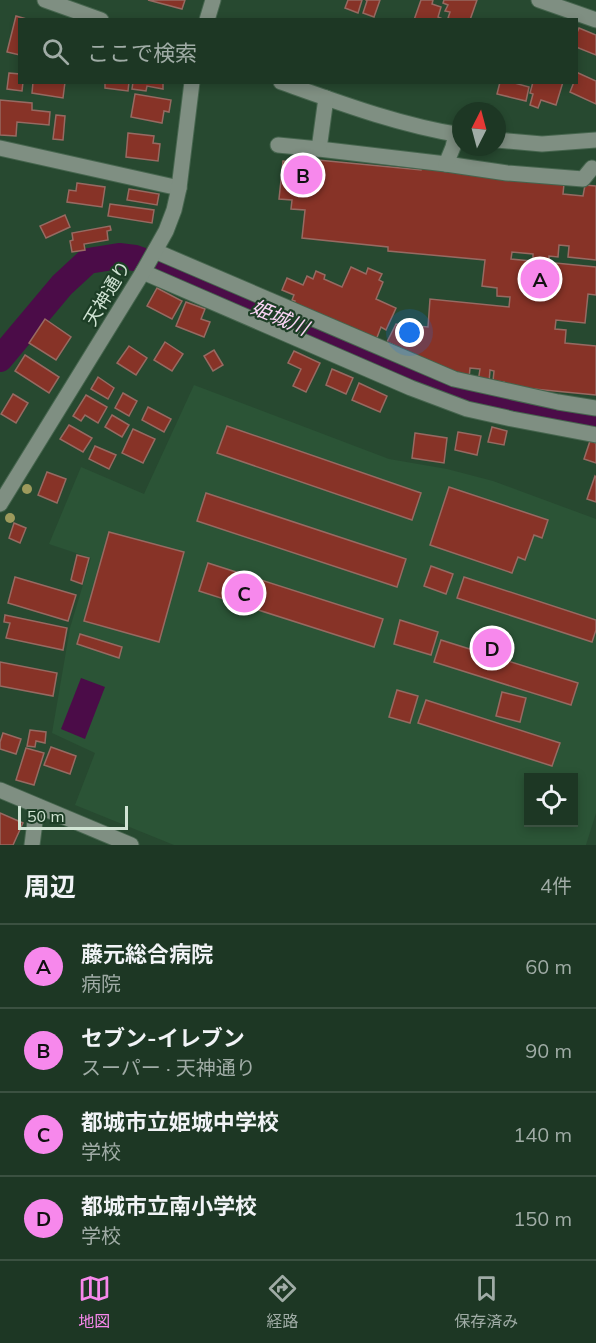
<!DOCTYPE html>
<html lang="ja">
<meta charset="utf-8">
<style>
:root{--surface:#1d3724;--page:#253f2c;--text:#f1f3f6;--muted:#a0aca6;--line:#3b5141;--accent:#f788ec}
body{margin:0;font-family:Mulish,"Noto Sans JP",sans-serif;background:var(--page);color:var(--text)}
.controls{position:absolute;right:18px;bottom:18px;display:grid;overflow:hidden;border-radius:0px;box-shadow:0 3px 9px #0003}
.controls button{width:54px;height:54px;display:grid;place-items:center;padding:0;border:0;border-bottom:2px solid var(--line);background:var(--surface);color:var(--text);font:30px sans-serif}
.compass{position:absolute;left:452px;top:102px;width:54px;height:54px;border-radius:50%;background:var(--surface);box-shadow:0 3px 9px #0003;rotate:6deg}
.scale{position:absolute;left:18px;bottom:15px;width:110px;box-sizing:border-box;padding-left:6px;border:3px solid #d1e4d4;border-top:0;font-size:16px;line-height:21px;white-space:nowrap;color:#d1e4d4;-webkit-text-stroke:4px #1d3e26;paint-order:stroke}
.you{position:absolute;left:410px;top:333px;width:21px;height:21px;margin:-15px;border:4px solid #fff;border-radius:50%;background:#1a73e8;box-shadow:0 0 0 9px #1a73e833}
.badge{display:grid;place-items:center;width:39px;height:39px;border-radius:50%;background:var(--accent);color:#111;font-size:20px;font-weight:700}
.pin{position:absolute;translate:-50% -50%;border:3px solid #fff;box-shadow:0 2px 6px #0006}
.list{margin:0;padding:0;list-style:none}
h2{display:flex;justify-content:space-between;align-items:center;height:78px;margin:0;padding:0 24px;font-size:26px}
h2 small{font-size:20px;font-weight:400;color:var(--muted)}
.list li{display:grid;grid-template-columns:39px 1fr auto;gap:18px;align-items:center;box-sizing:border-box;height:84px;padding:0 24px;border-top:2px solid var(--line)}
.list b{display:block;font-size:22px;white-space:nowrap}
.list p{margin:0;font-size:20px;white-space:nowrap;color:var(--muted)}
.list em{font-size:20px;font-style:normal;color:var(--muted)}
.icon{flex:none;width:33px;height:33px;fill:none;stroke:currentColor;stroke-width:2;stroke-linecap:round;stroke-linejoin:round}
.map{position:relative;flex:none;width:596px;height:845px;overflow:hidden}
.search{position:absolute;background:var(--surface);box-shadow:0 3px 9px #0003;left:18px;right:18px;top:18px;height:66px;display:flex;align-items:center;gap:15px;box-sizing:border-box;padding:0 21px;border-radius:0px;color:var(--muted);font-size:22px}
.sheet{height:414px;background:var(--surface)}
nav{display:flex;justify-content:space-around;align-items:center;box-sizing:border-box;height:84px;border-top:2px solid var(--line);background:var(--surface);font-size:16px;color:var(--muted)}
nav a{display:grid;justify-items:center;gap:3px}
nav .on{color:var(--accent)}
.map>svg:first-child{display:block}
</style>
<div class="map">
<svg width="596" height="845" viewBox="0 0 596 845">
<rect width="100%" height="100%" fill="#274930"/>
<path fill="#2b5436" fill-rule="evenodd" d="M194 385 389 459 447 469 493 481 596 519V813L586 845H174L75 805 95 753 52 733 70 628 91 558 49 544 81 467 144 494ZM528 778H574V822H528Z"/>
<path fill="#4b0c48" d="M81 678 105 687 85 739 61 729Z"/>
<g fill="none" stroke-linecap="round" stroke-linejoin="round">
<path stroke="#4b0c48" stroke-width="26" d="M0 359 62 285 88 261 119 256 135 258 175 272 339 345 459 394 523 411 596 423"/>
</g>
<g fill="#873327" stroke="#976a62" stroke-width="1.5">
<path d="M148 0H185L182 9Z"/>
<path d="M348 0H362L358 13 345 8Z"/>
<path d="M366 0H380L374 17 363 13 367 1Z"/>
<path d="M421 0H433L432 4 441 7 438 17 445 20H414Z"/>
<path d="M444 0H477L470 20H453L448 18 450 12 445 11 448 5 443 3Z"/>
<path d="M16 16 30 20H20V55L7 52Z"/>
<path d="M579 28 596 35V55L576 47V35Z"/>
<path d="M576 72 596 81V104L570 92 574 82H576Z"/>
<path d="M9 73 20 74V82H23L22 91 7 89Z"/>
<path d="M33 82H65L63 98 32 93Z"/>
<path d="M105 82H129L128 91 105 88Z"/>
<path d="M133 82H163V89L147 86 146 91 132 89Z"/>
<path d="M500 82H511L529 87 526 101 497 94Z"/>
<path d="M533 82H563L556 105 541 100 538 108 530 105 533 94 530 93Z"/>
<path d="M135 94 171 100 169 112 164 111 162 123 131 117Z"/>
<path d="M0 100 32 103V110L50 112 49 125 17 122 16 136 0 135Z"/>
<path d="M56 115 65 116 63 140 53 139Z"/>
<path d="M128 133 154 136 153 143 160 144 158 161 126 157Z"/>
<path d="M297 158 421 170V164L564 184 563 194 583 196 585 185 596 186V260L568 257 569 246 559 245 558 257 549 256V260L533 258V254L512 252 511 259 531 261 530 270 555 273 556 263 596 267V295L588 294 585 323 556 320 555 329 566 330 565 343 596 346V395L504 386V382L493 381 494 371 490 370 489 383 478 382 480 369 470 368 469 379 387 342 396 324 428 327 430 299 509 307 510 297 497 296V288L482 286 485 260 388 251V247L302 238 305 210 291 209 292 200 279 199 283 161 296 162Z"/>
<path d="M77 183 105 187 102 207 67 202 69 190 76 191Z"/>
<path d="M129 189 159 194 157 205 127 200Z"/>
<path d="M110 204 154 210 152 223 108 216Z"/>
<path d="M65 215 70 227 46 238 40 226Z"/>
<path d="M110 226 111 230 107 231 108 240 84 244 85 250 72 252 70 241 73 240 72 233Z"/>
<path d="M351 267 366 274 368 268 382 274 379 280 383 282 376 299 396 308 386 330 381 327 376 340 294 304 295 301 292 300 294 295 282 290 287 278 303 285 307 276 313 279 316 271 325 275 324 279 342 287Z"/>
<path d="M157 288 182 301 172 319 147 306Z"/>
<path d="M186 302 205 309 201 319 210 322 204 337 176 326Z"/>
<path d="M45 319 71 337 56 360 29 343Z"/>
<path d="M165 342 183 354 172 371 154 360Z"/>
<path d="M129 346 147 358 136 375 117 363Z"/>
<path d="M214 350 223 365 213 371 204 356Z"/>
<path d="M294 351 320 363 306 392 293 386 301 369 288 363Z"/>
<path d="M25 355 59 377 49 393 15 371Z"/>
<path d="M332 369 353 378 346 394 326 385Z"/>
<path d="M98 377 114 388 108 399 91 389Z"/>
<path d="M359 383 387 396 380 412 352 400Z"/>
<path d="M123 393 137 401 129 416 115 408Z"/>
<path d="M13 394 28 403 16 423 1 414Z"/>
<path d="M86 395 107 407 98 423 85 415 81 421 73 416Z"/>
<path d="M148 407 171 419 164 432 142 420Z"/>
<path d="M112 415 129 425 122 437 105 427Z"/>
<path d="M69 425 92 438 83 452 60 439Z"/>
<path d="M227 426 421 493 412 520 217 453Z"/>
<path d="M492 427 507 431 504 445 488 442Z"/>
<path d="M133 429 155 439 143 463 122 453Z"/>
<path d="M458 432 481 436 477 455 455 450Z"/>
<path d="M415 433 447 438 444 463 412 458Z"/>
<path d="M590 441 596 443V463L584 459Z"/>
<path d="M95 446 116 455 109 469 89 459Z"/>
<path d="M47 472 66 479 57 503 38 495Z"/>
<path d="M595 476 596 477V502L587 499Z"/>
<path d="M449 487 548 520 542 538 534 535 525 560 518 557 512 573 430 545Z"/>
<path d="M206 493 406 559 397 587 197 521Z"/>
<path d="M14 523 26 528 20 543 9 538Z"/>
<path d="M109 532 184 552 159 642 84 621Z"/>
<path d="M77 555 89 558 82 584 71 580Z"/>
<path d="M208 563 383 619 374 647 199 591Z"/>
<path d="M431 566 453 574 446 594 424 586Z"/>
<path d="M15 577 76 595 68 621 8 603Z"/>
<path d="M464 577 596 620V630L592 642 457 598Z"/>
<path d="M5 615 67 628 63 650 6 638 10 623 4 622Z"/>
<path d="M400 620 438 632 431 655 394 644Z"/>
<path d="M80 634 122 647 119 658 77 644Z"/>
<path d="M441 640 578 683 571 705 434 662Z"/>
<path d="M0 662 57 673 53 696 0 686Z"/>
<path d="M397 690 418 696 410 723 389 717Z"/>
<path d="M502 692 526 698 520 722 496 716Z"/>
<path d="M426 700 560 743 552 766 418 723Z"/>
<path d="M30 730 46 732 45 743 36 741 35 747 27 746Z"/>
<path d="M3 733 21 739 16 754 0 749V742Z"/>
<path d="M51 747 76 756 70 774 44 765Z"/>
<path d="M26 748 44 753 34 785 16 780Z"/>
<path d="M0 813 23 823 13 845H0Z"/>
</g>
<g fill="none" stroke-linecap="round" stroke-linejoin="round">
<g stroke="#46654e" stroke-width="17">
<g id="minor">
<path d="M45 0 101 20"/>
<path d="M539 0 596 20"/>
<path d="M207 20 213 0"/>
<path d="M281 82C340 103 399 125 461 135"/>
<path d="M326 98 319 149 446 164 507 173 583 179 592 168"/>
<path d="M497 140 542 144 596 140"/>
<path d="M278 145 319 149"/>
<path d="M0 148 179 188"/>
<path d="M446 164 453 147 456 134"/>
<path d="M155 251 454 379 558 402 596 408"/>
<path d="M143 272 411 388 467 409 512 419 596 435"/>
<path d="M0 504 143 272 166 231 174 210 179 188 192 82"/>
<path d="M0 790 131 845"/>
<path d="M32 845 37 806"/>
</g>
</g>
<use href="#minor" stroke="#7f8f82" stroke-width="15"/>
</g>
<g fill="#9d9a5c">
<circle cx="27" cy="489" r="5"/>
<circle cx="10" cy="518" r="5"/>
</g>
<g text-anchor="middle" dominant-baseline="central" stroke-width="4.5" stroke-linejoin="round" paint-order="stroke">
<g font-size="18" fill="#d1e4d4" stroke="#1d3e26">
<text transform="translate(107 293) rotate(-59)">天神通り</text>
</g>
<g font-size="20" font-style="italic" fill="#fbd5f6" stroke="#1d3e26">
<text transform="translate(280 317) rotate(23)">姫城川</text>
</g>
</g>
</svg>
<div class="controls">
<button><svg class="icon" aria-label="locate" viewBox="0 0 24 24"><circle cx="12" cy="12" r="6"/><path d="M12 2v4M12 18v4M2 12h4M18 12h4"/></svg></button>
</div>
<svg class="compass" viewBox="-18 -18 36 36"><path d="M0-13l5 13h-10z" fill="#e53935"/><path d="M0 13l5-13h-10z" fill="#a0aca6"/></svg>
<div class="scale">50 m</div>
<div class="you"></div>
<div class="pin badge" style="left:540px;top:279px">A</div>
<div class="pin badge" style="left:303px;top:175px">B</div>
<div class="pin badge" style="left:244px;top:593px">C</div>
<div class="pin badge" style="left:492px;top:648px">D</div>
<div class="search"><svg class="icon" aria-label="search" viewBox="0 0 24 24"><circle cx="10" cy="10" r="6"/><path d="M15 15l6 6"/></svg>ここで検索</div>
</div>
<section class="sheet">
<h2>周辺<small>4件</small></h2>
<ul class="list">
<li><span class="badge">A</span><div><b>藤元総合病院</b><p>病院</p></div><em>60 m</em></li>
<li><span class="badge">B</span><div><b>セブン-イレブン</b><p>スーパー · 天神通り</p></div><em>90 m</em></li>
<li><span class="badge">C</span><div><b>都城市立姫城中学校</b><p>学校</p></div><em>140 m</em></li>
<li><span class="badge">D</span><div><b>都城市立南小学校</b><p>学校</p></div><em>150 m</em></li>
</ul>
</section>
<nav>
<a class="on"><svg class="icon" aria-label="map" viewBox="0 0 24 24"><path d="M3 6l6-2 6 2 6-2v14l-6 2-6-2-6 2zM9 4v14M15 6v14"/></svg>地図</a>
<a><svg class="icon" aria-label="directions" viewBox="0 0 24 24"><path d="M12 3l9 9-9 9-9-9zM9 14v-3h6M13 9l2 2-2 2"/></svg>経路</a>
<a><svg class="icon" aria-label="saved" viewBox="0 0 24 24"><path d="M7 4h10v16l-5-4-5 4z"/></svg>保存済み</a>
</nav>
